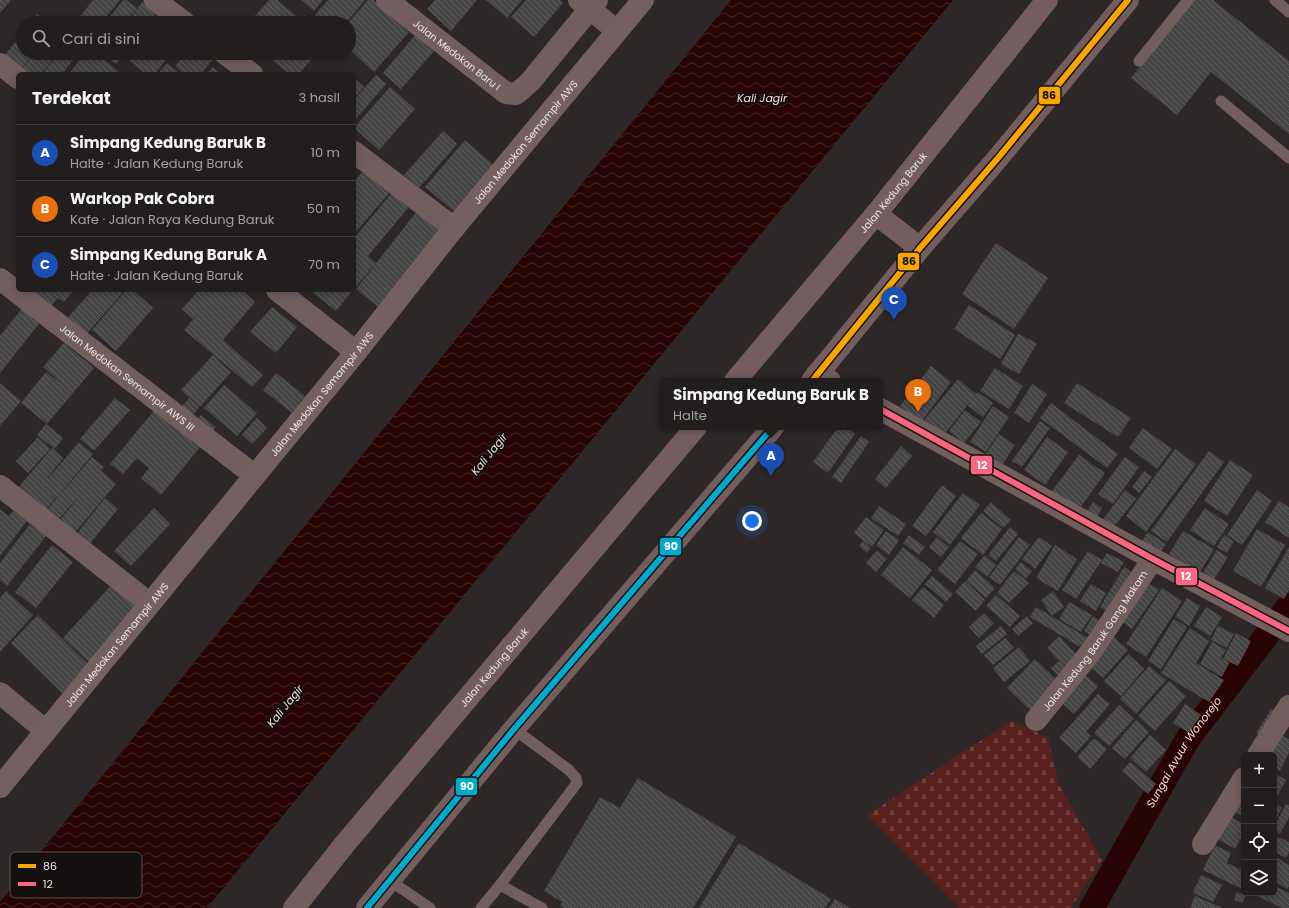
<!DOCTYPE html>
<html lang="id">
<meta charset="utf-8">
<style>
:root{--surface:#221e1d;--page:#2e2b2a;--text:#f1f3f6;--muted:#a2a2a4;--line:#3f3c3b;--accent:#bca0f2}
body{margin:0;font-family:Poppins,sans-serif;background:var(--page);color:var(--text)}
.controls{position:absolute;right:12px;bottom:12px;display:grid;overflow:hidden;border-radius:6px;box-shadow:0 2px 10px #0003}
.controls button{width:36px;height:36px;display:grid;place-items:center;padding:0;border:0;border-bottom:1px solid var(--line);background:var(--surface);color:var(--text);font:20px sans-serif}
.you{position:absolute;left:752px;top:521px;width:14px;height:14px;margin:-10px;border:3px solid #fff;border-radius:50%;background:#1a73e8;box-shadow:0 0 0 6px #1a73e833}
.badge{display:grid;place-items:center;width:26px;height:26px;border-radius:50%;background:var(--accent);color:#fff;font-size:13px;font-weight:700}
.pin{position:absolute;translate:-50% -33px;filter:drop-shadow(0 1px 2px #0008)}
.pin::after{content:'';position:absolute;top:21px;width:14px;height:12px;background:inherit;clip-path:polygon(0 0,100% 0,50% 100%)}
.popup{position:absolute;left:659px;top:378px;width:224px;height:52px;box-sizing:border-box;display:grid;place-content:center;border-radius:6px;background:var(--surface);filter:drop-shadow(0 1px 3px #0005);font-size:13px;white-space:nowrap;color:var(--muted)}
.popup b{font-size:15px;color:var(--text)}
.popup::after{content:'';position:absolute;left:50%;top:100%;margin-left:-8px;border:8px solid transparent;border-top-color:var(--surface)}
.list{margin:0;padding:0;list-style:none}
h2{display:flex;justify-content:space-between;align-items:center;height:52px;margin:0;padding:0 16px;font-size:17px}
h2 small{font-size:13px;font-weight:400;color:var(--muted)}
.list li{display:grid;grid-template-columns:26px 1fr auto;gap:12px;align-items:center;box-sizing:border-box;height:56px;padding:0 16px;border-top:1px solid var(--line)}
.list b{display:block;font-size:15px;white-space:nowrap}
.list p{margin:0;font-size:13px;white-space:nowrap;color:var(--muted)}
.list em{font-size:13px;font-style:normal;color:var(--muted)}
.icon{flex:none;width:22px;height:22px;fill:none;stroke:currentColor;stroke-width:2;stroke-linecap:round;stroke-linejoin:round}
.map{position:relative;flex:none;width:1289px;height:908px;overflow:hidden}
.search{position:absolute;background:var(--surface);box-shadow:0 2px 10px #0003;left:16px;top:16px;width:340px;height:44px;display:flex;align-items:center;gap:10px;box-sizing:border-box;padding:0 14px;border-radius:22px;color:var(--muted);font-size:15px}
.panel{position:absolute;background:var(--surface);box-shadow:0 2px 10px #0003;left:16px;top:72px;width:340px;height:220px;border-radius:6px}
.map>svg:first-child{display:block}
</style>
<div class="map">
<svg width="1289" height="908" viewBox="0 0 1289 908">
<defs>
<pattern id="cemetery-stones" width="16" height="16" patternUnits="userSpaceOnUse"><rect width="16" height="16" fill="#571f1d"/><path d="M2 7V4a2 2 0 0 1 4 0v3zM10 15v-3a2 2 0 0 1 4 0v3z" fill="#6f3f3e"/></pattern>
<pattern id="water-waves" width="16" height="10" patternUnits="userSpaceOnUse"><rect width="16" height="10" fill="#280404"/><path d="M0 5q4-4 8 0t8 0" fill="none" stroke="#472828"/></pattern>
<pattern id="building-back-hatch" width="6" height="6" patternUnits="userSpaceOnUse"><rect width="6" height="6" fill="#464546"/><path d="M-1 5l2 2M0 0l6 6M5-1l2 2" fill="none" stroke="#616061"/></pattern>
</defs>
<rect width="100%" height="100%" fill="#2d2827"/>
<path fill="url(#cemetery-stones)" d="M1011 721 1048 737 1058 783 1102 860 1071 908H960L867 815Z"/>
<path fill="url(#water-waves)" d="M731 0H953L207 908H0V902Z"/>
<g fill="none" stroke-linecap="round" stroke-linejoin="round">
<path stroke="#280404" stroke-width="25" id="s1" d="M1092 908 1187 740 1289 606"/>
</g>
<g fill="url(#building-back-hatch)">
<path d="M0 0H11L0 13Z"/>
<path d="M93 0H120L101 23H75Z"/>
<path d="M123 0H126L137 8 125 23H105Z"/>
<path d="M144 0 161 7 149 23H126Z"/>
<path d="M269 0H277L299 18 295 23H249Z"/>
<path d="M301 0H323L314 11Z"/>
<path d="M328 0H365L346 23H324L315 15Z"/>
<path d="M368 0H373L409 32 374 72 349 49 348 23Z"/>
<path d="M435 0H477L451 31 427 9Z"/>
<path d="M486 0H522L507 18Z"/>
<path d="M526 0H560L563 3 534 37 511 17Z"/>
<path d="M1193 0H1213L1289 61V134L1211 72 1177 115 1131 78Z"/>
<path d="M37 14 49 23H30Z"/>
<path d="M304 15 313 23H297Z"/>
<path d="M23 32V53H34L22 68 5 55Z"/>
<path d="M416 34 434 51 401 89 383 73Z"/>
<path d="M35 53H58L41 74H28L22 69Z"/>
<path d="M59 53H78L62 74H42Z"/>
<path d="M85 53H96L122 74H69Z"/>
<path d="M102 53H125L116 64Z"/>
<path d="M128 53H171L155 74H146L125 57Z"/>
<path d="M187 53H207L214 58 201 74H184L175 66Z"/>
<path d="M271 53H317L299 74H289L268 56Z"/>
<path d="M167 63 178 72 176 74H158Z"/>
<path d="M213 67 221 74H207Z"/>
<path d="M376 75 386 84 354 121V99Z"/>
<path d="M354 78 364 87 354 98Z"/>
<path d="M390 87 415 109 379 150 354 128Z"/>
<path d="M443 131 457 144 419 188 404 175Z"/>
<path d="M465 140 497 168 457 214 425 187Z"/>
<path d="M366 168 392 190 354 234V181Z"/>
<path d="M395 189 412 203 368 256 376 263 354 289V238Z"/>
<path d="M421 206 447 227 381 309 356 289Z"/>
<path d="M996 243 1048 278 1014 329 962 294Z"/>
<path d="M31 290H74L64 302 58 298 51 306Z"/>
<path d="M92 290H125L85 336 66 320Z"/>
<path d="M126 290H133L153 308 116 351 92 330Z"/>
<path d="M199 290H242L255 302 223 340 263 375 252 387 184 330 202 309 193 319 182 309Z"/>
<path d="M310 290H353L336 311Z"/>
<path d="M969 305 1015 335 1000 359 954 329Z"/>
<path d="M24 306 42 320 0 373V336Z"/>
<path d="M272 307 297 327 276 353 250 332Z"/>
<path d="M1018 334 1037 343 1019 374 1001 364Z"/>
<path d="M64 343 94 368 47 424 21 403 46 372 66 387 43 367Z"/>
<path d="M213 355 231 372 200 407 181 390Z"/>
<path d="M931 366 951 382 921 422 900 406Z"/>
<path d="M995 368 1023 386 1009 409 980 391Z"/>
<path d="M276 373 305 396 292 413 263 390Z"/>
<path d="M958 379 976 394 978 392 993 403 983 417 968 406 970 402 943 436 924 420Z"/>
<path d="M0 383 21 401 0 426Z"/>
<path d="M1077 383 1131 418 1118 437 1064 403Z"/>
<path d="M1032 384 1047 394 1029 423 1014 413Z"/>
<path d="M224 385 257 413 237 436 204 408Z"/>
<path d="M115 398 130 410 94 451 80 439Z"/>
<path d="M189 398 199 407 190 420 179 410Z"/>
<path d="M1051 403 1118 454 1107 468 1040 418Z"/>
<path d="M993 406 1009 417 986 452 970 442Z"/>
<path d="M156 408 201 446 161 495 141 478 149 468 137 458 123 474 110 464Z"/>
<path d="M965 410 981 422 964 443 949 431Z"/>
<path d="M201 415 216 427 208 437 193 425Z"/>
<path d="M257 418 267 428 252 444 242 434Z"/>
<path d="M1040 421 1050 428 1022 467 1012 461Z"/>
<path d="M46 424 63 438 55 449 37 435Z"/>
<path d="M838 427H846L855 434 828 473 813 462Z"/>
<path d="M1143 428 1172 449 1157 469 1129 448Z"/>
<path d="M999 434 1015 445 1000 468 984 457Z"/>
<path d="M861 436 869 442 841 483 832 477Z"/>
<path d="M38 437 50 449 28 473 16 461Z"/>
<path d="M1047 437 1068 452 1045 485 1024 470Z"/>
<path d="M79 442 93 454 56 499 43 489 55 499 45 511 16 490 52 448 63 458 44 483Z"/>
<path d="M901 446 912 456 886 488 875 479Z"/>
<path d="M1175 449 1196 464 1146 532 1126 516Z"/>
<path d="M1209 451 1224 462 1167 542 1151 531Z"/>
<path d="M1079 455 1105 473 1078 511 1052 491Z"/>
<path d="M92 457 104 467 101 470 116 484 73 535 58 522 85 490 58 520 46 511Z"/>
<path d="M1125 457 1139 467 1113 504 1098 494Z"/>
<path d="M1230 460 1253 475 1227 516 1204 501Z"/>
<path d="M1144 471 1152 477 1139 493 1132 487Z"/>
<path d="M942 485 956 496 926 536 912 526Z"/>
<path d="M1125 490 1136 499 1111 530 1101 522Z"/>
<path d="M1257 490 1272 501 1242 545 1227 535Z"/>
<path d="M963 493 980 505 950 545 933 532Z"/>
<path d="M105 498 118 509 88 546 75 536Z"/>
<path d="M1279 501 1289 507V538L1265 522Z"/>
<path d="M991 502 1011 520 1003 528 983 511Z"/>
<path d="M1093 502 1102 508 1094 522 1084 516Z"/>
<path d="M879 506 906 524 898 536 871 518Z"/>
<path d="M154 508 170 524 131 566 114 551Z"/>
<path d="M1205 508 1229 524 1214 546 1190 530Z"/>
<path d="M0 509 9 516 13 511 27 521 0 556Z"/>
<path d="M981 513 1002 529 983 555 961 538Z"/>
<path d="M866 517 884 530 872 547 854 533Z"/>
<path d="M30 524 46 536 7 586 0 580V563Z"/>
<path d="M1010 527 1018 534 996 561 988 555Z"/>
<path d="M1257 529 1285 545 1261 587 1233 571Z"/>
<path d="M886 531 899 540 889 555 876 545Z"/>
<path d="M1183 531 1214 549 1200 572 1169 554Z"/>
<path d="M1148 532 1166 544 1156 559 1138 547Z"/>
<path d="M909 535 925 547 919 555 903 543Z"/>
<path d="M1224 535 1234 541 1227 553 1217 547Z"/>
<path d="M937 537 949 547 941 557 929 547Z"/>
<path d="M1019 537 1030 545 1000 585 989 577Z"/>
<path d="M1039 537 1052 546 1035 569 1022 559Z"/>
<path d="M863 541 871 548 867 553 859 546Z"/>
<path d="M960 541 978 554 955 584 937 570Z"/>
<path d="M52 545 73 562 36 608 15 592Z"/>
<path d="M1055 545 1077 559 1058 591 1036 578Z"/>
<path d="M903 547 932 570 910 598 881 575Z"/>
<path d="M1289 547V590L1284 599 1265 588Z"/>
<path d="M877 550 887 559 876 572 866 563Z"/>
<path d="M1217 550 1228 557 1212 582 1201 576Z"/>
<path d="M1088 551 1102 560 1076 599 1062 590Z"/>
<path d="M1107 553 1124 562 1118 572 1101 563Z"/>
<path d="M985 555 996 565 987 577 975 567Z"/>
<path d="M1021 562 1032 571 1026 579 1015 569Z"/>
<path d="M1124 567 1136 575 1112 614 1100 607Z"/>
<path d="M975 570 995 588 986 598 966 581Z"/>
<path d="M1014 571 1029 583 1009 603 997 593 1004 584 1011 590 1004 583Z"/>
<path d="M932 576 953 594 946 602 925 584Z"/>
<path d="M115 581 144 607 91 664 63 638Z"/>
<path d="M965 581 985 600 976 611 955 592Z"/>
<path d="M1145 581 1159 590 1132 629 1118 619Z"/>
<path d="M1091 584 1106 593 1096 611 1080 601Z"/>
<path d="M923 587 944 605 934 618 912 600Z"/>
<path d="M1162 588 1182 601 1146 657 1126 644Z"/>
<path d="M6 591 33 615 0 652V598Z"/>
<path d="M1053 591 1064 607 1052 616 1041 600Z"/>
<path d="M996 595 1020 616 1010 627 986 606Z"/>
<path d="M1187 598 1200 606 1189 626 1175 617Z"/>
<path d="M1069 602 1092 615 1081 632 1059 619Z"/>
<path d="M1036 607 1088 638 1082 648 1030 617Z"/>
<path d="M1206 607 1222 617 1210 636 1194 626Z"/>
<path d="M984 613 994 623 979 638 969 627Z"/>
<path d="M38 615 89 665 62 693 11 643Z"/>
<path d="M1027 616 1033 623 1018 636 1012 629Z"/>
<path d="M1093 616 1104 623 1094 638 1084 631Z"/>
<path d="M1174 619 1187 627 1161 669 1148 661Z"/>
<path d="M1001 626 1007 634 982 654 976 646Z"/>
<path d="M1218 626 1234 634 1227 648 1211 640Z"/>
<path d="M1190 628 1209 641 1196 663 1224 680 1209 702 1161 673Z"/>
<path d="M1236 633 1251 641 1238 666 1223 659Z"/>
<path d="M1112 635 1128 650 1103 678 1087 664Z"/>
<path d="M1059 636 1079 657 1060 678 1051 668 1059 661 1047 648Z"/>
<path d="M1005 638 1014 648 993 665 984 655Z"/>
<path d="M1212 642 1226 650 1221 658 1229 663 1222 677 1200 664Z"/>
<path d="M1019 647 1030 661 1004 682 993 668Z"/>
<path d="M1128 654 1144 669 1121 696 1104 681Z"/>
<path d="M1035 659 1059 682 1031 711 1007 688Z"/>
<path d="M1149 666 1166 680 1136 714 1120 699Z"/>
<path d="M1083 673 1098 686 1074 714 1059 700Z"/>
<path d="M1169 681 1186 696 1155 731 1138 716Z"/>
<path d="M1098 694 1110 704 1086 732 1091 736 1076 753 1059 738Z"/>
<path d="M1185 704 1201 715 1189 733 1173 723Z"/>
<path d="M1119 705 1134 719 1109 746 1094 733Z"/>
<path d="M1271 709 1281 715 1265 738 1256 733Z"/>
<path d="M1136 720 1149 732 1125 759 1112 748Z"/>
<path d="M1279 734 1289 739V753L1280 771 1274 767V755H1268Z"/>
<path d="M1150 735 1166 750 1146 772 1130 758Z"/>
<path d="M1094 738 1107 749 1090 769 1077 757Z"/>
<path d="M1130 762 1156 784 1148 794 1122 771Z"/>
<path d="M1274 773 1286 780 1276 798H1274Z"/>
<path d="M638 778 736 837 693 908H564L560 905 562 902 544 891 600 797 620 808Z"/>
<path d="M1244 792V817L1234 811Z"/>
<path d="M1274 803 1282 808 1274 823Z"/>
<path d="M1286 804 1289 805V817L1280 834 1274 831V826Z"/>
<path d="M1231 817 1244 824V833L1235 849 1218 839Z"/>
<path d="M1278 837 1289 842V852L1286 858 1274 852V846Z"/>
<path d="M739 843 831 899 825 908H699Z"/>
<path d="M1215 845 1231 853 1227 863 1244 871V890L1203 870Z"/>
<path d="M1274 856 1289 865V886L1287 889 1274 881Z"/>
<path d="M1201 875 1222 885 1213 902 1193 893Z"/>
<path d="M1274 886 1289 893V908H1282L1251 893H1274Z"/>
<path d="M1237 892 1246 895 1242 903 1234 900Z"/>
<path d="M1195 896 1222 908H1190Z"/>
<path d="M835 899 850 908H829Z"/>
</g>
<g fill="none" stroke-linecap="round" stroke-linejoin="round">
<g stroke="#715e5d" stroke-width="11">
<path d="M1275 0 1289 12"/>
<path d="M1139 61 1188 0"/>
<path d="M1221 101 1289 158"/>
<path d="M389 880 430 908"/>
<path d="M500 885 577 783 576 778 569 770 514 729"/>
<path d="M481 908 500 885 542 908"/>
</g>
<g stroke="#715e5d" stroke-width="22">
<path d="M155 0 185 23"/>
<path id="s2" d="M387 0 506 93 516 94 530 82 597 0"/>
<path d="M579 0 617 31"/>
<path d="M224 53 252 74"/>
<path d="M0 64 18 78"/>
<path d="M354 152 454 228"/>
<path id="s3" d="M0 279 254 475"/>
<path d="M277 290 356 352"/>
<path d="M817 374 830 381"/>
<path d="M880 409 1153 559 1289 631"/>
<path d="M0 486 149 603"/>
<path d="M0 693 46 731"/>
<path id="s4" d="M1036 720 1090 653 1153 559"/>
<path d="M1258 755 1289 706"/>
<path d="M1203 844 1244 778"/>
</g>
<path stroke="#74605e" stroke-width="22" id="s5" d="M0 787 356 352 454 228 643 0"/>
<g stroke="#735e5d" stroke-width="22">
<path d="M876 214 920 248"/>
<path id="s6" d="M735 381 876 214 1047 0"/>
<path d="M812 381 920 248 998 158 1128 0"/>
<path id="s7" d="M294 908 344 845 696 427"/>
<path d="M367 908 514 729 773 427"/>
</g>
<g stroke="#14100f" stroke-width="9">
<path id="bus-1" d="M812 381 920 248 998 158 1128 0"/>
</g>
<g stroke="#14100f" stroke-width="9">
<path id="bus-2" d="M880 409 1153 559 1289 631"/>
</g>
<g stroke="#14100f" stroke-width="9">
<path id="bus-3" d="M367 908 514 729 773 427"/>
</g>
<use href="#bus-1" stroke="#f7a600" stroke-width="6"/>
<use href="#bus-2" stroke="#fa6682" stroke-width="6"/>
<use href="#bus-3" stroke="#00a9ce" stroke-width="6"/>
</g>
<g text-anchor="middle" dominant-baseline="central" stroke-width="4" stroke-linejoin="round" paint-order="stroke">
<g font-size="10" fill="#ece5e4" stroke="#14100f">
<text stroke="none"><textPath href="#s2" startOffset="89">Jalan Medokan Baru I</textPath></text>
<text stroke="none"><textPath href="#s5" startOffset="832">Jalan Medokan Semampir AWS</textPath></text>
<text stroke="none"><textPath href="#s6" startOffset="246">Jalan Kedung Baruk</textPath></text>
<text stroke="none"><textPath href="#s3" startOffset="161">Jalan Medokan Semampir AWS III</textPath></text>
<text stroke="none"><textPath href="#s5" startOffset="508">Jalan Medokan Semampir AWS</textPath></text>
<text stroke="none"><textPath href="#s4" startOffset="99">Jalan Kedung Baruk Gang Makam</textPath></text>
<text stroke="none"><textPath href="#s5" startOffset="184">Jalan Medokan Semampir AWS</textPath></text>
<text stroke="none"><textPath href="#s7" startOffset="313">Jalan Kedung Baruk</textPath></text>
</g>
<g font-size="11" font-style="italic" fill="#f7ddda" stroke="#14100f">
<text x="762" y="98">Kali Jagir</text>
<text transform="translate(489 454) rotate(-51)">Kali Jagir</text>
<text transform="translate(285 706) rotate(-51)">Kali Jagir</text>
<text stroke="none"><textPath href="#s1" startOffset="181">Sungai Avuur Wonorejo</textPath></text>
</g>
</g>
<rect x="10" y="852" width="132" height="46" rx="6" fill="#14100f" stroke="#55504f" stroke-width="1"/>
<rect x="18" y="864" width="18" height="4" fill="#f7a600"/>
<rect x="18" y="882" width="18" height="4" fill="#fa6682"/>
<g font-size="11" fill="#ece5e4">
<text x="43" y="870">86</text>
<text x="43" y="888">12</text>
</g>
<g stroke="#14100f" stroke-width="1.5">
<rect x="1038" y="86" width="23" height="19" rx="4" fill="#f7a600"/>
<rect x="897" y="252" width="23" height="19" rx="4" fill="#f7a600"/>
<rect x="970" y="455" width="23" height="20" rx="4" fill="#fa6682"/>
<rect x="659" y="537" width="23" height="19" rx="4" fill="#00a9ce"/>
<rect x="1175" y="567" width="23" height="19" rx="4" fill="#fa6682"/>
<rect x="455" y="777" width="23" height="19" rx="4" fill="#00a9ce"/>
</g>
<g font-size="11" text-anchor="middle" font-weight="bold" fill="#fff">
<text x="982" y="469">12</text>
<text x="671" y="550">90</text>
<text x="1186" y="580">12</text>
<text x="467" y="790">90</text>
</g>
<g font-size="11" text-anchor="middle" font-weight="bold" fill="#111">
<text x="1049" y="99">86</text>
<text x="909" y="265">86</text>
</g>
</svg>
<div class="controls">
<button>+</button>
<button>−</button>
<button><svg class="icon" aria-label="locate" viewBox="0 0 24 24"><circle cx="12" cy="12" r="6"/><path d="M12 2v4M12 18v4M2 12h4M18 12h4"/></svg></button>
<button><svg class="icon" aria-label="layers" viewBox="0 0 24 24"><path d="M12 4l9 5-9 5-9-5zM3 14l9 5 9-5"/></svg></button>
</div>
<div class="you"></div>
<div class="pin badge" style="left:771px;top:476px;background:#1a4fb4">A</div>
<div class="popup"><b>Simpang Kedung Baruk B</b>Halte</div>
<div class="pin badge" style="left:918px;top:412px;background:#e8710a">B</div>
<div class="pin badge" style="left:894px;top:320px;background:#1a4fb4">C</div>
<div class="search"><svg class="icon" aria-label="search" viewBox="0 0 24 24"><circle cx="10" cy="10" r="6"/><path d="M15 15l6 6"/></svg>Cari di sini</div>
<section class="panel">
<h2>Terdekat<small>3 hasil</small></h2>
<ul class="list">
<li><span class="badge" style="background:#1a4fb4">A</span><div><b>Simpang Kedung Baruk B</b><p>Halte · Jalan Kedung Baruk</p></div><em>10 m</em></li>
<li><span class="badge" style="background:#e8710a">B</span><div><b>Warkop Pak Cobra</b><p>Kafe · Jalan Raya Kedung Baruk</p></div><em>50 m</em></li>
<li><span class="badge" style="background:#1a4fb4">C</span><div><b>Simpang Kedung Baruk A</b><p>Halte · Jalan Kedung Baruk</p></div><em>70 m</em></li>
</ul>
</section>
</div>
